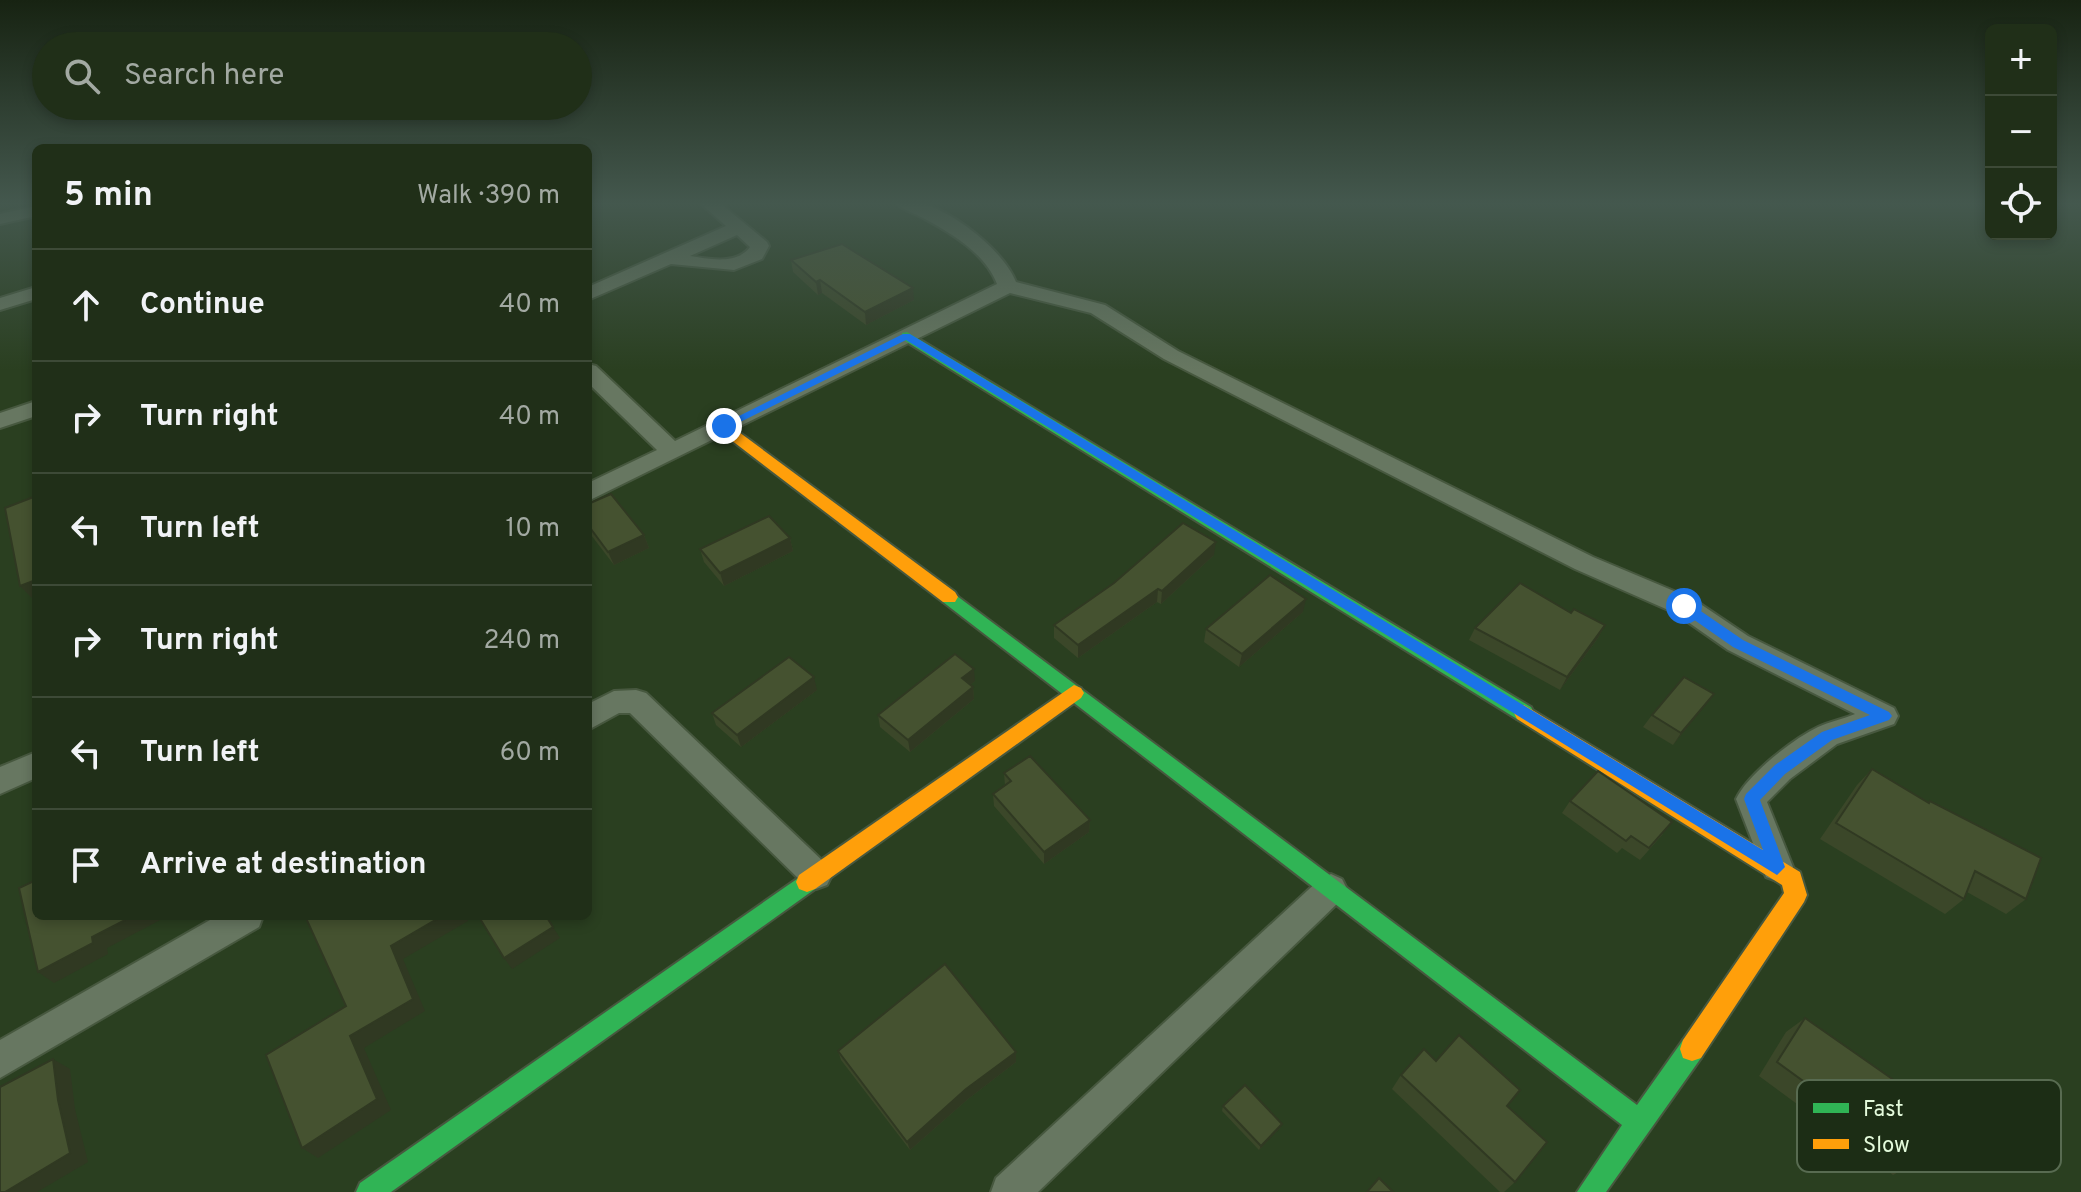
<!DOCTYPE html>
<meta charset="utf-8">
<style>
:root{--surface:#202f18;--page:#283721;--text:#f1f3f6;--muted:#a2a9a2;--line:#3d4a37}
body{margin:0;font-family:Overpass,sans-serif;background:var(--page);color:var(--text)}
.controls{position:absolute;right:24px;top:24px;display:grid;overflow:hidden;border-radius:12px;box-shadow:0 4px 12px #0003}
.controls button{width:72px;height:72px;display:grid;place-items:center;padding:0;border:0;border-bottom:2px solid var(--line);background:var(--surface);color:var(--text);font:40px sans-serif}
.stop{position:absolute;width:24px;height:24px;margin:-18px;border:6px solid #1a73e8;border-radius:50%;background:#fff}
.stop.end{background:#1a73e8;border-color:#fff;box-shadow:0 2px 8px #0008}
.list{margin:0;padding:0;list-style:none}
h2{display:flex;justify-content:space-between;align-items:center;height:104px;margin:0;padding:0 32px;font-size:34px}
h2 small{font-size:26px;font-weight:400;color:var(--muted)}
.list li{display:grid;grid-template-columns:52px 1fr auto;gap:24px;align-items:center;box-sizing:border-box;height:112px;padding:0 32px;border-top:2px solid var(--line)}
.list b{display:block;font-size:30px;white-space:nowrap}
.list em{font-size:26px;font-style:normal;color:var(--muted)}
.icon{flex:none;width:44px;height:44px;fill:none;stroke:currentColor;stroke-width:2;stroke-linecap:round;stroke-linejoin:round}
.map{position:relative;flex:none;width:2081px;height:1192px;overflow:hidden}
.search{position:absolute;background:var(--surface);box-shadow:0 4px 12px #0003;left:32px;top:32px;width:560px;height:88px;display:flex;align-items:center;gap:20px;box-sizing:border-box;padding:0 28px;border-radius:44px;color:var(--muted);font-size:30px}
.panel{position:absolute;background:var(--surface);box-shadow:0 4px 12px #0003;left:32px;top:144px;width:560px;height:776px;border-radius:12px}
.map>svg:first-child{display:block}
</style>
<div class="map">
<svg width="2081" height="1192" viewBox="0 0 2081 1192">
<rect width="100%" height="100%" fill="#2a3f20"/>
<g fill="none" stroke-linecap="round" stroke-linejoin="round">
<g stroke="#47583f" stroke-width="4">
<g id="street">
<path d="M700 203H720L767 242 769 246 762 259 734 270 671 264 588 300V287L726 226ZM737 235 750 247C737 265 709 259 690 256Z"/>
<path d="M896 203C903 203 914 201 921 203 954 212 1003 250 1016 282L1105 305 1178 351 1593 557 1693 599 1748 636 1894 708 1898 716 1894 724 1837 744 1790 779 1767 802 1793 867 1788 877 1777 881 1766 877 1736 799C1748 774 1793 739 1818 727 1829 722 1843 719 1855 714L1728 650 1675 613 1575 569 1164 359 1091 313 1010 293 588 501V483L657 450 588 383V364L596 366 675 441 997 284C985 253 951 233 923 218 914 213 903 210 896 203Z"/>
<path d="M36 206V216L0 224V214Z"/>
<path d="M36 287V299L0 310V298Z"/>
<path d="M36 401V416L0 428V413Z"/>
<path d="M636 690 646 693 827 865 832 875 827 885 816 889 805 885 630 713H619L588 730V704L614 691Z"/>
<path d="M36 752V778L0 794V767Z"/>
<path d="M1331 874 1342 879 1347 889 1342 899 1038 1192H991L996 1178 1320 879Z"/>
<path d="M217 916H263L259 927 0 1078V1040Z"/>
</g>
</g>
<g stroke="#47583f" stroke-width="4">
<g id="fast">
<path d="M907 332 1531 707 1534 713 1531 719 1524 721 1517 719 902 339V333Z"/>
<path d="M949 590 1637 1105 1683 1040 1692 1037 1701 1040 1704 1049 1701 1058 1606 1192H1577L1622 1125 943 602 940 597Z"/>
<path d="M807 872 815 875 818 882 815 889 391 1192H356L360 1183Z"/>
</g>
</g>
<g stroke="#47583f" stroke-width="4">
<g id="slow">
<path d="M724 421 955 592 958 597 955 602H943L718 430 716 426Z"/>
<path d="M1074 685 1081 688 1084 693 1081 698 815 889 807 892 799 889 796 882 799 875Z"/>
<path d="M1524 705 1800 872 1807 895 1804 902 1701 1058 1692 1061 1683 1058 1680 1049 1683 1040 1784 893 1782 885 1517 719 1514 713 1517 707Z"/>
</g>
</g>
<use href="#street" fill="#677761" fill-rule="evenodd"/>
<use href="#fast" fill="#30b455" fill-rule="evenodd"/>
<use href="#slow" fill="#ff9f0a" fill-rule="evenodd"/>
</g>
<g fill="#3b4729">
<path d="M791 260 914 300 866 325 822 293 818 295 793 272Z"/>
<path d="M588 504 644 535 649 548 614 565 588 531Z"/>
<path d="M790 538 793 551 724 586 704 562 700 549Z"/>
<path d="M1214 555 1161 604 1157 602 1078 658 1054 638V625Z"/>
<path d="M1303 612 1239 667 1204 642 1206 629Z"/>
<path d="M1571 613 1605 625 1598 638 1560 690 1469 640 1475 628Z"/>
<path d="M975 681 970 685 973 687 974 699 910 752 880 727 878 715Z"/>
<path d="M817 690 741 747 716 725 712 713Z"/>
<path d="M1714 694 1673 745 1643 727 1652 715Z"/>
<path d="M1872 769 1928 803 1930 801 2026 899 2006 914 1967 892 1964 899 1945 914 1820 839 1857 785Z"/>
<path d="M1004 773 1090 820 1089 832 1044 864 994 806 993 794 1005 786Z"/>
<path d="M1570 801 1663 834 1640 860 1622 848 1617 853 1562 813Z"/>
<path d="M1805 1018 1916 1163 1893 1175 1759 1076 1786 1032Z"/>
<path d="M838 1051 1016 1052V1062L968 1099 910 1150 841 1060Z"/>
<path d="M1436 1061 1515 1182 1504 1192H1500L1392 1089 1401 1075Z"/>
<path d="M1223 1106 1282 1124 1280 1128 1259 1150 1222 1111Z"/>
</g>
<g fill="#303922">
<path d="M820 280 822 293 818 295 816 282Z"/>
<path d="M913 288 914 300 866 325 865 312Z"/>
<path d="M644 535 649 548 614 565 608 552Z"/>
<path d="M790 538 793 551 724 586 720 573Z"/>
<path d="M1216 542 1214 555 1161 604 1162 591Z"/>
<path d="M36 580V598L33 599 20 586Z"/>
<path d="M1158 589 1157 602 1078 658V645Z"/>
<path d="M1306 599 1303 612 1239 667 1242 654Z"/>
<path d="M1605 625 1598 638 1560 690 1567 677Z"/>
<path d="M974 669 975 681 963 691 962 678Z"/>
<path d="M814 677 817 690 741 747 737 735Z"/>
<path d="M973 687 974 699 910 752 908 740Z"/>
<path d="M1714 694 1704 707 1673 745 1681 733Z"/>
<path d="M1090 820 1089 832 1044 864V852Z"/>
<path d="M133 916H168L107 948 108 954 54 983 38 972 92 937Z"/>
<path d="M442 916H466L468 921 403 959 425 1011 364 1048 391 1110 318 1158 302 1148 391 946Z"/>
<path d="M546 916 560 938 512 969 504 958Z"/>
<path d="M1016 1052V1062L968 1099 910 1150 907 1142 966 1089Z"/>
<path d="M53 1059 70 1069 75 1109 88 1162 37 1192H5L58 1100Z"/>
<path d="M1282 1124 1280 1128 1259 1150 1261 1146Z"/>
</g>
<g fill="#455230" stroke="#303922" stroke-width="2">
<path d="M842 244 913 288 865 312 820 280 816 282 791 260Z"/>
<path d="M611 494 644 535 608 552 588 525V504Z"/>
<path d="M36 496V580L20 586 5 508Z"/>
<path d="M769 516 790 538 720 573 700 549Z"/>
<path d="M1183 523 1216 542 1162 591 1158 589 1078 645 1054 625 1114 583Z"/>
<path d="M1270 575 1306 599 1242 654 1206 629Z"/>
<path d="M1520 583 1571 613 1574 609 1605 625 1567 677 1475 628Z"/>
<path d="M955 654 974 669 962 678 973 687 908 740 878 715Z"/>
<path d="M789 657 814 677 737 735 712 713Z"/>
<path d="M1684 677 1714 694 1681 733 1652 715Z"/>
<path d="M1030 756 1090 820 1044 852 993 794 1011 781 1004 773Z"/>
<path d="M1872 769 1929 803 1930 801 2041 858 2026 899 1975 871 1964 899 1836 823Z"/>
<path d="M1598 771 1672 822 1649 848 1631 836 1626 841 1570 801Z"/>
<path d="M36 880V916H133L92 937 93 943 38 972 19 888Z"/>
<path d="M305 916H442L391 946 413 999 350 1036 377 1099 302 1148 266 1055 346 1006Z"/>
<path d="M481 916H546L553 927 504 958 479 917Z"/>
<path d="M945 964 1016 1052 966 1089 907 1142 838 1051Z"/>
<path d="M1805 1018 1941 1113 1916 1163 1777 1062Z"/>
<path d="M1459 1035 1520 1090 1507 1106 1547 1142 1515 1182 1401 1075 1424 1049 1436 1061Z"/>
<path d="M53 1059 58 1100 70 1153 5 1192H0V1087Z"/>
<path d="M1245 1085 1282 1124 1261 1146 1223 1106Z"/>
<path d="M1379 1178 1393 1192H1367Z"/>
</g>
<linearGradient id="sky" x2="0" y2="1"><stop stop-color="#172312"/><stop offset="0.55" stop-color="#44584e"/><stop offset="1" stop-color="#44584e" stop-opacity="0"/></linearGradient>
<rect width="2081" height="370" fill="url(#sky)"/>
<path fill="#1a73e8" d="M903 334H910L1763 850 1744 799 1746 794 1775 765 1822 732 1870 715 1733 647 1680 610V603H1689L1743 640 1889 712 1892 716 1889 720 1832 740 1785 774 1760 800 1785 867 1777 875 906 340 728 428 719 426Z"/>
<rect x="1797" y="1080" width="264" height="92" rx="12" fill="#1c2d15" stroke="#586b51" stroke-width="2"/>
<rect x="1813" y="1103" width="36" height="10" fill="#30b455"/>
<rect x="1813" y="1139" width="36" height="10" fill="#ff9f0a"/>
<g font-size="22" fill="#e4fbdc">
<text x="1863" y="1116">Fast</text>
<text x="1863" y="1152">Slow</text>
</g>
</svg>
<div class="controls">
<button>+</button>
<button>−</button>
<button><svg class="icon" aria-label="locate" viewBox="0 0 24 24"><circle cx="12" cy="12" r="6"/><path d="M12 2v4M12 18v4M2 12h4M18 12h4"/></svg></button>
</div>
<div class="stop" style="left:1684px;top:606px"></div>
<div class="stop end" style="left:724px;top:426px"></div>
<div class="search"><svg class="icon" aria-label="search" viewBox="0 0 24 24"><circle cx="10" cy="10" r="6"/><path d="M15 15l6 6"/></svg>Search here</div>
<section class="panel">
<h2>5 min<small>Walk · 390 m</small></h2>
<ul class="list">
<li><svg class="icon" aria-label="ahead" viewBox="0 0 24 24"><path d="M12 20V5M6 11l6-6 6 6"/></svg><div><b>Continue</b></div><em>40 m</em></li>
<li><svg class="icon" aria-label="right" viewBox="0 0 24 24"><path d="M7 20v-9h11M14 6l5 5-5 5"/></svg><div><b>Turn right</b></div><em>40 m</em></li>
<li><svg class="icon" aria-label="left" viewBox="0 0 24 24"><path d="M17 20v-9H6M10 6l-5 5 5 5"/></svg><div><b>Turn left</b></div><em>10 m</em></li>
<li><svg class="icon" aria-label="right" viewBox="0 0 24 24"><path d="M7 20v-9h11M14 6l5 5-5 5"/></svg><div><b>Turn right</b></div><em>240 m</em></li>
<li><svg class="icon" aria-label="left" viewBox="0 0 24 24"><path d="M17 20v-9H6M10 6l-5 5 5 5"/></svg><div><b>Turn left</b></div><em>60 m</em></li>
<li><svg class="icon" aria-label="arrive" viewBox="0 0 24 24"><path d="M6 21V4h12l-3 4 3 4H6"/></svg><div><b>Arrive at destination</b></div></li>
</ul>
</section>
</div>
